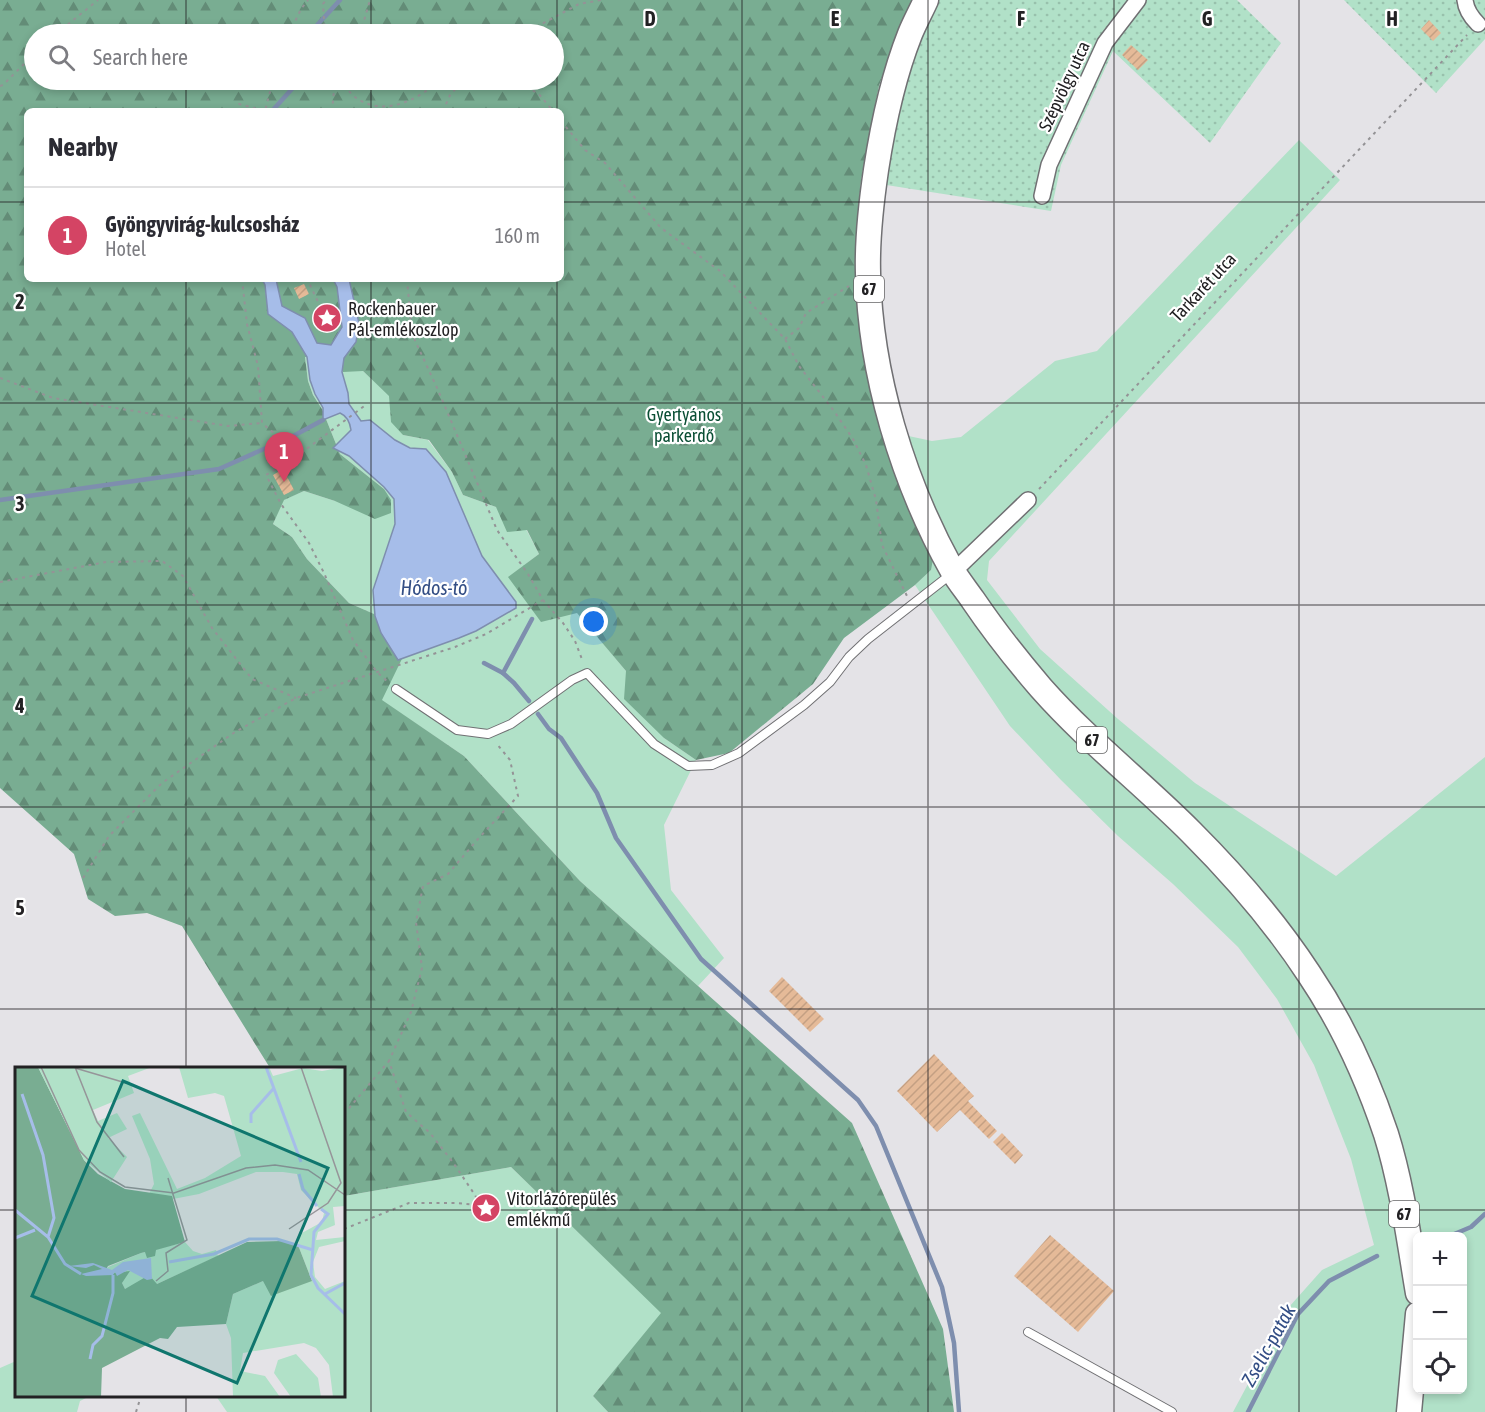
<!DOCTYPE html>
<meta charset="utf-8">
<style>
:root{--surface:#fff;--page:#f7f7f7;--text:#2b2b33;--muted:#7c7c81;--line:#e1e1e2;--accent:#d44464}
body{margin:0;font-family:"Asap Condensed",sans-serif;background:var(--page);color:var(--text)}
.controls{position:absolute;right:18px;bottom:18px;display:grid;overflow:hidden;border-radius:9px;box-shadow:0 3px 9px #0003}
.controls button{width:54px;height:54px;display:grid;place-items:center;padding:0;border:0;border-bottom:2px solid var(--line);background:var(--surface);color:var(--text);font:30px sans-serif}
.you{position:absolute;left:594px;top:622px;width:21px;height:21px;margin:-15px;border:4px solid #fff;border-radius:50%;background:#1a73e8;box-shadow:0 0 0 9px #1a73e833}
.badge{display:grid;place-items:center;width:39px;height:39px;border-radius:50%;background:var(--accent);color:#fff;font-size:20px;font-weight:700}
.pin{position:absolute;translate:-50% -50px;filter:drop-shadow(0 2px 3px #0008)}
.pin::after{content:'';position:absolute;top:32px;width:21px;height:18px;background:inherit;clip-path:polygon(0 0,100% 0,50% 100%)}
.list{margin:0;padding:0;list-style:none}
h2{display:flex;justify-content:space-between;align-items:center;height:78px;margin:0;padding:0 24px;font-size:26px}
h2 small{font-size:20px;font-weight:400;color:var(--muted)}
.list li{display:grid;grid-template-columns:39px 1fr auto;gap:18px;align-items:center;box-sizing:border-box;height:96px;padding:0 24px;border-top:2px solid var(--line)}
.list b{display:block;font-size:22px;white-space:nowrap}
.list p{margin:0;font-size:20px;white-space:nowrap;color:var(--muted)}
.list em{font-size:20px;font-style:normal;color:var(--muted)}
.icon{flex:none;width:33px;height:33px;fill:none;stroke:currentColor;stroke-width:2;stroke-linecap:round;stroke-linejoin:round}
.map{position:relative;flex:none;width:1485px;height:1412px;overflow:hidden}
.search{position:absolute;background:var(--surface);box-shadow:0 3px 9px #0003;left:24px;top:24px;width:540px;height:66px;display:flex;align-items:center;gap:15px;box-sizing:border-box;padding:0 21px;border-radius:33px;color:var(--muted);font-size:22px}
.panel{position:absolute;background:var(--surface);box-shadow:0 3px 9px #0003;left:24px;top:108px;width:540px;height:174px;border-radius:9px}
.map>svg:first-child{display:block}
</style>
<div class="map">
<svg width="1485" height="1412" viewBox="0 0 1485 1412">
<defs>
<pattern id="forest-firs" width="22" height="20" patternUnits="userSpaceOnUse" patternTransform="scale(1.5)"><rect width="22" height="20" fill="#79ad92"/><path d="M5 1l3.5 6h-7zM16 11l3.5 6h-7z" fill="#638c77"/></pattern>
<pattern id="garden-dots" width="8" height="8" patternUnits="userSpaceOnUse" patternTransform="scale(1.5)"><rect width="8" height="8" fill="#b1e1c8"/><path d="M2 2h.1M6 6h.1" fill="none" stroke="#98c1ac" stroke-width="1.8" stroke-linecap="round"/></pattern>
<pattern id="building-hatch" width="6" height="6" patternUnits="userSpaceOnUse" patternTransform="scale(1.5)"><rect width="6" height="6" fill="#e5ba98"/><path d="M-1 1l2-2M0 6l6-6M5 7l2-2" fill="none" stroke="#c4a083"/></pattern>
</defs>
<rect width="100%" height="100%" fill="#e4e3e7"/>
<g fill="#b1e1c8" fill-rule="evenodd">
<path d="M1299 140 1340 180 989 561 987 580 1040 649 1118 719 1195 783 1336 876 1485 757V1412H1233L1289 1307 1322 1270 1374 1245 1351 1159 1314 1065 1277 999 1238 947 1173 884 1118 836 1061 780 1010 726 915 585 931 570 899 481 885 431 932 441 961 437 1055 361 1097 351ZM1418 1236H1462V1390H1418Z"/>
<path d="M336 356 363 371 390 396 403 435 428 440 452 472 463 495 496 507 526 529 539 554 509 577 541 621 577 612 626 671 664 738 696 760 664 825 671 890 724 958 698 986 580 881 464 756 381 700 414 632 349 603 307 559 292 537 273 524 283 500 304 491 335 501 384 489 340 454 322 409 313 395 308 381 305 357Z"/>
<path d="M511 1167 662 1313 593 1396 608 1412H227L216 1396H344V1196Z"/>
<path d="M16 1361V1396H90L80 1401 77 1412H0V1368Z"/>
</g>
<path fill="url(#forest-firs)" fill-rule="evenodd" d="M0 0H912L898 31 879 86 868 140 861 181 857 224V278L899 481 933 559 931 570 915 585 844 638 813 684 729 753 696 760 664 738 624 699 626 671 577 613 541 622 508 577 539 554 527 530 507 532 496 507 463 495 452 472 429 440 403 435 391 422 389 396 363 371 343 372 336 356 305 357 308 381 313 395 322 409 340 454 384 489 391 500V513L375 519 335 501 304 491 284 500 273 524 292 537 307 559 349 603 415 632 382 700 464 756 580 881 852 1123 943 1329 954 1412H608L593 1396 661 1313 511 1167 344 1196V1068H270L182 926 147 913 115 916 88 899 74 854 0 788ZM34 34H554V80H34ZM27 111H561V279H27Z"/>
<g fill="url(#garden-dots)">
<path d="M912 0H1237L1281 43 1210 143 1113 51 1061 165 1051 211 861 181 879 86 898 31Z"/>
<path d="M1344 0H1485V39L1436 93Z"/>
</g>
<path fill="#a6bde9" stroke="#7e8eae" stroke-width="1.5" d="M262 279H276L282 306 305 318 317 343 331 345 342 327 337 287 333 279H349L359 323 356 342 344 358 342 372 348 393 349 404 361 421 370 420 395 440 410 448 426 449 446 472 482 556 516 602V608L476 631 459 638 398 660 381 633 375 616 373 590 395 524 394 499 384 487 349 456 333 448 351 430C350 423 347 416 340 413L323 420V408L315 394 310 380 307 357 292 332 268 314 265 285Z"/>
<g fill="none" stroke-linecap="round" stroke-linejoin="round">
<g stroke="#7e8eae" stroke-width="4.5">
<path d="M309 34 340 0"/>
<path d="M272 111 300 80"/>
<path d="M0 500 219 469 295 435 323 420"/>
<path d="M484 663 503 673 514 683 529 701"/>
<path d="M503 673 532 619"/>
<path d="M538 714 549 729 561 738 597 793 616 838 701 959 858 1100 876 1126 942 1287 954 1343 959 1412"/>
<path d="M1452 1235 1471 1227 1485 1214"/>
<path d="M1248 1412 1298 1314 1329 1281 1377 1256"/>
</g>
</g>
<g fill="url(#building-hatch)">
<path d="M1429 20 1441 33 1433 41 1421 29Z"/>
<path d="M1131 45 1148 60 1138 70 1122 55Z"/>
<path d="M304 284 309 294 299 299 294 288Z"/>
<path d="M283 469 294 490 284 495 273 475Z"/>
<path d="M782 977 824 1019 810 1032 769 991Z"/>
<path d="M934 1054 974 1096 968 1101 997 1131 989 1139 960 1110 937 1132 897 1091Z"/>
<path d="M1002 1133 1023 1155 1015 1164 993 1142Z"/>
<path d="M1050 1235 1114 1291 1078 1332 1014 1276Z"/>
</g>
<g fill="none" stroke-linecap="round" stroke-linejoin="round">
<g stroke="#707073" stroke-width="10">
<g id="lane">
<path d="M396 689 457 730 488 734 511 724 572 680 587 673 654 744 688 766 712 765 739 753 804 705 830 682 849 657 868 639 950 575"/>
<path d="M1028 1332 1172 1412"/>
</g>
</g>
<g stroke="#707073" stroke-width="18">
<g id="street">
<path d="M1465 0C1466 10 1471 17 1478 24"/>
<path d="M1042 196 1049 165 1105 43 1138 0"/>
<path d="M953 572 1028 500"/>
</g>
</g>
<g stroke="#707073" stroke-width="27">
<g id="primary">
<path d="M926 0C921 11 915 22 910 34 893 77 883 124 876 170 871 204 867 238 868 273 870 374 903 482 952 570 958 580 966 590 973 600 994 631 1017 660 1041 688 1087 740 1142 783 1191 832 1234 875 1275 922 1309 974 1342 1023 1367 1077 1386 1134 1402 1185 1409 1240 1418 1293"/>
<path d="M1409 1412 1418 1314"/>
</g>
</g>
<g stroke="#949396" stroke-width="2" stroke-dasharray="3 4.5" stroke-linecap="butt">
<path d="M56 34 98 0"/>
<path d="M289 34 301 9 308 0"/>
<path d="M325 34 323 4 326 0"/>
<path d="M360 34 370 0"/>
<path d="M523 34 579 4 601 0"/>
<path d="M339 80C344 85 349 92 355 97 383 118 418 100 440 80"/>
<path d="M483 80 494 86 520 85 538 93 553 111"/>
<path d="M0 86 3 85 34 54"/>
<path d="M235 111 239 104 265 111 273 80"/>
<path d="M332 111 335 80"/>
<path d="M443 111 450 95 464 80"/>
<path d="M561 121 585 150 605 163 661 228 720 271 785 339 799 366 834 411 853 439 866 465 876 500 882 545 907 596"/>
<path d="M242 279 247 324 258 366 262 423 276 435 289 462 266 475 281 504 309 543 324 573 353 640 377 672 389 683"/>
<path d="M305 279 310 285 320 306"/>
<path d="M407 279 412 334 438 390 497 530 528 574 543 600 563 623 575 641 583 662"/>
<path d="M785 339 799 328 806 313 849 286"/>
<path d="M0 378 53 398 228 426 261 423"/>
<path d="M289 462 367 404"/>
<path d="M1039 489 1467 35"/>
<path d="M0 582 106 562 162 561 183 576 212 628 252 679 296 698"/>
<path d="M83 878 109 836 162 783 235 732 296 698 455 647 486 634 543 600"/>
<path d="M344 1114 389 1061"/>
<path d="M480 1205 475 1195 452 1161 430 1133 406 1112 389 1061 411 1012 422 968 416 922 423 886 448 874 477 840 518 796 510 760 496 743"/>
<path d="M344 1229 409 1203H455L480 1205"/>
<path d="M136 1412 141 1396"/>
</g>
<use href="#lane" stroke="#fff" stroke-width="8"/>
<use href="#street" stroke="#fff" stroke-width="15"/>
<use href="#primary" stroke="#fff" stroke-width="24"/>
</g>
<path fill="none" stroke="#222123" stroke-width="1.5" stroke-opacity="0.55" d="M186 0V34M371 0V34M557 0V111M742 0V1412M928 0V1412M1114 0V1412M1299 0V1412M186 80V111M371 80V111M0 202H27M561 202H1485M186 279V1068M371 279V1412M557 279V1412M0 403H1485M0 605H1485M0 807H1485M0 1009H1485M0 1210H16M344 1210H1485M186 1396V1412"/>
<defs>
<g id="sight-disc" transform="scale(1.5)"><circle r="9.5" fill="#d44464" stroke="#fff"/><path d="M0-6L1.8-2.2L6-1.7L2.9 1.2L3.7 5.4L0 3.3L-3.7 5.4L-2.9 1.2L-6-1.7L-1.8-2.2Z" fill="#fff"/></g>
</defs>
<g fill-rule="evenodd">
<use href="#sight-disc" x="327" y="318"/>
<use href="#sight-disc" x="486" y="1208"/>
</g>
<g text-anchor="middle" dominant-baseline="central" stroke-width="4.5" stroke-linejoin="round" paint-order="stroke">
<g fill="#fff" stroke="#646465" stroke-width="1.5">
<rect x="854" y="276" width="30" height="26" rx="4.5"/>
<rect x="1077" y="727" width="30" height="26" rx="4.5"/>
<rect x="1389" y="1201" width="30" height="26" rx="4.5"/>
</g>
<g font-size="16" font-weight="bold" fill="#222123">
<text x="869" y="289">67</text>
<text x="1092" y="740">67</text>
<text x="1404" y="1214">67</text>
</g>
<g font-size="18" fill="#222123" stroke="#fff">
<text transform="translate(1064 86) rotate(-65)">Szépvölgy utca</text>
<text transform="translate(1203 287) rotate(-47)">Tarkarét utca</text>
</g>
<g font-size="18" fill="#222123" stroke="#fff" text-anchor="start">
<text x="348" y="308">Rockenbauer<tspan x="348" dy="21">Pál-emlékoszlop</tspan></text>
<text x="507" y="1198">Vitorlázórepülés<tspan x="507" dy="21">emlékmű</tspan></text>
</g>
<g font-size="18" fill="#0a4e34" stroke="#fff">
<text x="684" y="414">Gyertyános<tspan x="684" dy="21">parkerdő</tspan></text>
</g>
<g font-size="20" font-style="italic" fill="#334e85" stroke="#fff">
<text x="434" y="587">Hódos-tó</text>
<text transform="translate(1268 1345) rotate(-61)">Zselic-patak</text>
</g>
</g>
<g transform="translate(15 1067)">
<rect width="330" height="330" fill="#e4e3e7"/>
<path d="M164 0H254L258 9 288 1 307 4 330 0V139L318 140 320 158 303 165 301 173 330 170V174L304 180 298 195 300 210 310 222 330 214V330H318L314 298 301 281 289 276 228 286 225 304 250 309 265 330H218L216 271 211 257 218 227 248 214H297L283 178 285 167 307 155 309 146 286 123 282 107 268 105H241L184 127 158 132 134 127 139 117 135 92 117 49 125 46 162 122 190 111 226 89 209 29 200 26 173 31ZM170 175 178 184 187 187 201 183 203 189 142 217 126 216 110 222 107 216 111 204 104 208 87 207 93 200 126 186ZM281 287 303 311 306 330H276L259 306 263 293Z" fill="#b1e1c8"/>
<path d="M0 0H23L69 93 83 107 110 122 157 129 170 175 141 183 140 189 132 191 130 185 126 186 93 199 88 207 115 204 107 216 110 222 134 208 142 217 232 175 268 174 283 178 297 214 256 229 248 214 218 227 211 257 162 260 153 272 145 271 87 301 86 330H0Z" fill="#79ad92"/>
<path d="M23 0H137L113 9 119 26 78 43 83 54 102 46 112 62 93 71 112 90 96 115 69 93Z" fill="#b1e1c8"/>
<path d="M136 191 137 212 132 213 113 203 102 209 100 205 98 208 71 209 66 207 87 202 79 198 71 201 54 199 78 196 97 203 108 195Z" fill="#a6bde9"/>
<path fill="none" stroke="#a6bde9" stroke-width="3" d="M251 0 286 95M7 27 28 88 39 151 33 170M236 56V47L259 21M284 107 288 122 302 139M306 142 313 147 299 165 296 208 303 221 330 247M0 143 33 170 50 197 66 207M0 171 20 163M154 195 199 187 234 172H262L298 183M310 227 330 216M75 292 78 278 87 269 98 226V208"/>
<path fill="none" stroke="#969599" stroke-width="1.5" d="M26 0 64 83 85 105 110 120 159 126 231 101 260 98 293 103 330 128M60 0 82 55 109 90M60 1 111 16M274 162 313 136 326 116 286 0M141 214 153 204 151 186 172 173 153 111"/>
<path fill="#0f766e" fill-opacity="0.15" stroke="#0f766e" stroke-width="3" d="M108 14 313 101 222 316 17 229Z"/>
<rect width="330" height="330" fill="none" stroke="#222123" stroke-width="3"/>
</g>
<g font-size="20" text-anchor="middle" font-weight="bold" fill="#222123" stroke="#fff" stroke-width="4.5" stroke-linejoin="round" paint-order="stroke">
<text x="650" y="26">D</text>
<text x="835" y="26">E</text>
<text x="1021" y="26">F</text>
<text x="1207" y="26">G</text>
<text x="1392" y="26">H</text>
<text x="20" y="309">2</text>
<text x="20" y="511">3</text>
<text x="20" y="713">4</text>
<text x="20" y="915">5</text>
</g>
</svg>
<div class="controls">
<button>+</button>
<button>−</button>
<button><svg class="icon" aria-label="locate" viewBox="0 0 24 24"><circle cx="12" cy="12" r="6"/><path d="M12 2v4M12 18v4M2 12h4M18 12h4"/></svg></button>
</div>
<div class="you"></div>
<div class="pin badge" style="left:284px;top:482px">1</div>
<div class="search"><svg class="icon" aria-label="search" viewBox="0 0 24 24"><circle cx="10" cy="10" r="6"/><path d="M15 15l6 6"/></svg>Search here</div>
<section class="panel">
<h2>Nearby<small></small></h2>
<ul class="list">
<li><span class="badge">1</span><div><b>Gyöngyvirág-kulcsosház</b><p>Hotel</p></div><em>160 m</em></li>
</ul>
</section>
</div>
